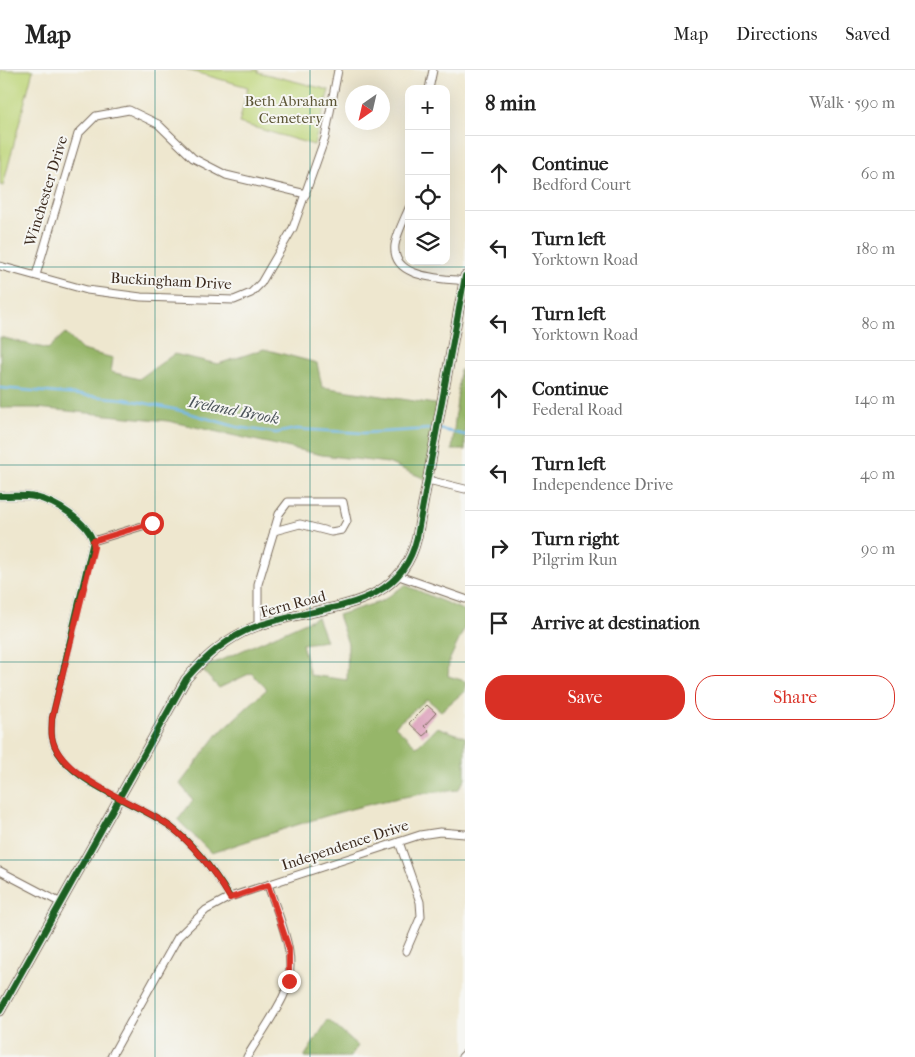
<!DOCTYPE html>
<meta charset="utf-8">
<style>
:root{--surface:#fff;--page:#f2f2f2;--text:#222;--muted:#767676;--line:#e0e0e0;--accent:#d93025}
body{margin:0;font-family:"IM FELL French Canon",serif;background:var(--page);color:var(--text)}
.controls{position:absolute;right:15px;top:15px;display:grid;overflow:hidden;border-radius:10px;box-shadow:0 5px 20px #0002}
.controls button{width:45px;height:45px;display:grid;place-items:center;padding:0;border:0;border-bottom:1px solid var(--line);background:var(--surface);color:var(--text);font:25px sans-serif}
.compass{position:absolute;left:345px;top:15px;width:45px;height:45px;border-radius:50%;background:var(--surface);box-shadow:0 5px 20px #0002;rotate:214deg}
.stop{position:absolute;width:15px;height:15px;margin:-11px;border:4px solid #d93025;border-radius:50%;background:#fff}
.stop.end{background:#d93025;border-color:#fff;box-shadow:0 1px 5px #0008}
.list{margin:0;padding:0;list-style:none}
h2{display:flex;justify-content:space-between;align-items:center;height:65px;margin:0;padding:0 20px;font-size:21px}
h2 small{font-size:16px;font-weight:400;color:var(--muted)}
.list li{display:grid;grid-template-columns:32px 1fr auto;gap:15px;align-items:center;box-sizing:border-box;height:75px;padding:0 20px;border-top:1px solid var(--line)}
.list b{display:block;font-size:19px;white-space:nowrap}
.list p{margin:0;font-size:16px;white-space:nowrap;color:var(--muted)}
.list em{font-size:16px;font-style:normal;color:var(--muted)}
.actions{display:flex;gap:10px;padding:15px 20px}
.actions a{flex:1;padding:11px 0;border:1px solid var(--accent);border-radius:20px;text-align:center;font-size:18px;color:var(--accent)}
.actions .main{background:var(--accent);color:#fff}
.icon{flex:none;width:28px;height:28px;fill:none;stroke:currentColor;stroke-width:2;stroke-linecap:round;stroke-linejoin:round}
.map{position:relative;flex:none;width:465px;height:987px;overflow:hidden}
header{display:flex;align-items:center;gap:30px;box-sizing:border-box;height:70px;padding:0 25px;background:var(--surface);border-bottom:1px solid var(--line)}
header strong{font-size:24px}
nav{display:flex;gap:28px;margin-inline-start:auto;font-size:18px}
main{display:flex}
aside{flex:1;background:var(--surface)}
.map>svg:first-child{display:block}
</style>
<header>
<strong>Map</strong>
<nav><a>Map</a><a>Directions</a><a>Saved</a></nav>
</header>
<main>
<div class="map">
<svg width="465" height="987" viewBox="0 0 465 987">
<rect width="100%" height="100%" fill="#f6f6f2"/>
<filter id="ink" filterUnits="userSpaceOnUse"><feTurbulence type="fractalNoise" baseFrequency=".02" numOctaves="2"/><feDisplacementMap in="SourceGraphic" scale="10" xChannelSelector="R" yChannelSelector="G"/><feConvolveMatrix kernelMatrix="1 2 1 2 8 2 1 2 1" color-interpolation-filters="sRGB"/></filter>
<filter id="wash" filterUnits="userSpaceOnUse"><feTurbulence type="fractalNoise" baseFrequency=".0096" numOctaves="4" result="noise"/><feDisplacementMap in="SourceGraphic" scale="20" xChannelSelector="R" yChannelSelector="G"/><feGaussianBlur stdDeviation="1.12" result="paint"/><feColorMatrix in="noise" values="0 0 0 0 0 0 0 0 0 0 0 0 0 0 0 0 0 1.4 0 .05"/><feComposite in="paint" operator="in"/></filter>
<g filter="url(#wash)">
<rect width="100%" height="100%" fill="#eee7cf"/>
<g fill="#bed579" stroke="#7c804c">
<path d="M0 0H33L3 116 0 115Z"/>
<path d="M187 0H258V2L329 20 314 75 239 53 248 17Z"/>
</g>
<g fill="#96b669" stroke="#687044">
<path d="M65 263 82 280 113 288 111 302 139 309 174 284 218 294 264 279 317 293 322 317 441 335 428 410 388 393 322 385 168 351 37 338H0V267L48 279Z"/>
<path d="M460 300H465V380H452Z"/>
<path d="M405 515 465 541V557L449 591 448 606 465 611V621L441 641 427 629 395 656 417 677 437 657 465 667V709L458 720C373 726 292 757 211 783L178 750 193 730 180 714 218 664 267 619 251 603 219 618 201 599 317 547 326 571 302 574 310 605 347 610 348 574 338 545 382 531Z"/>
<path d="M328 950 358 976 350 987H304Z"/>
</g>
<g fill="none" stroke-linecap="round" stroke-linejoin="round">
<g stroke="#70b7e7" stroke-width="2.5">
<path d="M0 318 125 329 178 340 237 357 276 363 296 359 364 363 433 359"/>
<path d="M439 359 465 365"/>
</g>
</g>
<g id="blocks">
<path fill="#dc9fba" d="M427 635 436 643 424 656 429 661 423 666 409 653Z"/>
</g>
</g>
<g filter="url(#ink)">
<use href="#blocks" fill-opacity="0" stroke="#7a6c5c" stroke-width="1"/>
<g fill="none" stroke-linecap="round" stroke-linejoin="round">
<g stroke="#7a6c5c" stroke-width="9">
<g id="minor">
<path d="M429 19 433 0"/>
<path d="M409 138C404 150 397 163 395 175 391 209 442 208 464 211"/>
<path d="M0 196 87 220 141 227 234 230 251 223 261 213 293 158 325 68 338 0"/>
<path d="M36 205 78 64 96 46 129 40 158 54 193 88 226 105 306 124"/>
<path d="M428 410 465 419"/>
<path d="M0 426C11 426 25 425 35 427 56 432 87 451 93 471L52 648C52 654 51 661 52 667 59 711 139 733 171 757 196 776 214 801 230 827"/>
<path d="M288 432H343L347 451 342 460 331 462 300 454 274 461 279 444Z"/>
<path d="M93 471 152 453"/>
<path d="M399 506 465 529"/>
<path d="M258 556V514L274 461"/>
<path d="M399 772 420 832 421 846 406 881"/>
<path d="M0 801 61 833"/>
<path d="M111 987 178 867 206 840 230 827 420 765 440 762 465 764"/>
<path d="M247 987C258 968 274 946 283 927 301 890 280 851 268 815"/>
<path d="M462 987 465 984"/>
</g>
</g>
<g stroke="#7a6c5c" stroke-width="11">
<path id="tertiary" d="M0 941 186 609C205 587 225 569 252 558 313 533 399 547 417 467L465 206"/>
</g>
<use href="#minor" stroke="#fff" stroke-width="7"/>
<use href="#tertiary" stroke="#fff" stroke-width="9"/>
<g stroke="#f6f6f2" stroke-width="9">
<g id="cycleway">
<path d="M0 426C11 426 25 425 35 427 56 432 87 451 93 471L52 648C52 654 51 661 52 667 59 711 139 733 171 757 196 776 214 801 230 827"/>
<path d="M0 941 186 609C205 587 225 569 252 558 313 533 399 547 417 467L465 206"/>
</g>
</g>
<use href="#cycleway" stroke="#1b5e20" stroke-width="6"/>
</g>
</g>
<g fill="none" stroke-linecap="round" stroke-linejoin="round" filter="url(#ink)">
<path stroke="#d93025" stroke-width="6" d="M152 453 93 471 94 477 52 648C52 654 51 661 52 667 59 709 140 733 171 757 196 777 214 801 230 828L268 815 289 879V911"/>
</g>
<path fill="none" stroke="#0f766e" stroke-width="1" stroke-opacity="0.55" d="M155 0V987M310 0V987M0 197H465M0 395H465M0 592H465M0 790H465"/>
<g text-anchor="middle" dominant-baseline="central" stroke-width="4" stroke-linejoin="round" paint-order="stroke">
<g font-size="15" fill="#5c5535" stroke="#f6f6f2">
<text x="291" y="31">Beth Abraham<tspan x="291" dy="17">Cemetery</tspan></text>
</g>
<g font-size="15" fill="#3b2a1e" stroke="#f6f6f2">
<text transform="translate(46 121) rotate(-73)">Winchester Drive</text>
<text transform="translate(171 211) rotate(3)">Buckingham Drive</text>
<text transform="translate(293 534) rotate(-15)">Fern Road</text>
<text transform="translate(345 775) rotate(-18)">Independence Drive</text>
</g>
<g font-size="16" font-style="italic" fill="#4b545a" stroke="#f6f6f2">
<text transform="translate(234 340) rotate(11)">Ireland Brook</text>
</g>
</g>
</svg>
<div class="controls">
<button>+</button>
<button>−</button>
<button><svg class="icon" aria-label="locate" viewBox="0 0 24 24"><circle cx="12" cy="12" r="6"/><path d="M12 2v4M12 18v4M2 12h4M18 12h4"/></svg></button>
<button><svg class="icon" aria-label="layers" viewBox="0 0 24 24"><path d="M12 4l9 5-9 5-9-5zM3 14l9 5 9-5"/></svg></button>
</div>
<svg class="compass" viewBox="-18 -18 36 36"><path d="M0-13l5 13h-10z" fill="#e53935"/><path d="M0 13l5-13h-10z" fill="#767676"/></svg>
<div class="stop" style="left:152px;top:453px"></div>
<div class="stop end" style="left:289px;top:911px"></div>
</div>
<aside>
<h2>8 min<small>Walk · 590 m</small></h2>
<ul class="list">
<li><svg class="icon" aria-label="ahead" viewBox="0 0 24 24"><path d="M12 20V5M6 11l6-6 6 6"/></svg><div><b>Continue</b><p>Bedford Court</p></div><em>60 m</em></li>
<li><svg class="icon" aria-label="left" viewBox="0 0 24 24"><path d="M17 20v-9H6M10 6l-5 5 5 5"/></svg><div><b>Turn left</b><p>Yorktown Road</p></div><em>180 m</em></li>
<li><svg class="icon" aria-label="left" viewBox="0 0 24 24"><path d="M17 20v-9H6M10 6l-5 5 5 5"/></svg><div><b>Turn left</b><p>Yorktown Road</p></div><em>80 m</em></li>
<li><svg class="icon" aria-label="ahead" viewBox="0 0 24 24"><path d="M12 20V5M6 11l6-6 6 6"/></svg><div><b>Continue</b><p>Federal Road</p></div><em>140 m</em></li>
<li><svg class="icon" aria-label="left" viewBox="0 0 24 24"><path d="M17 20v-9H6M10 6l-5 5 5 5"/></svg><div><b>Turn left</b><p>Independence Drive</p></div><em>40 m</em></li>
<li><svg class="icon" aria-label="right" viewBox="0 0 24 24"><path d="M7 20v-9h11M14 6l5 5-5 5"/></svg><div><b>Turn right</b><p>Pilgrim Run</p></div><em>90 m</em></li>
<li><svg class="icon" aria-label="arrive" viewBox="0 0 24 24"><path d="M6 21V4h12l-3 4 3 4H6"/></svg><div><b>Arrive at destination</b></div></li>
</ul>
<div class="actions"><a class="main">Save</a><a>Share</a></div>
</aside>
</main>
